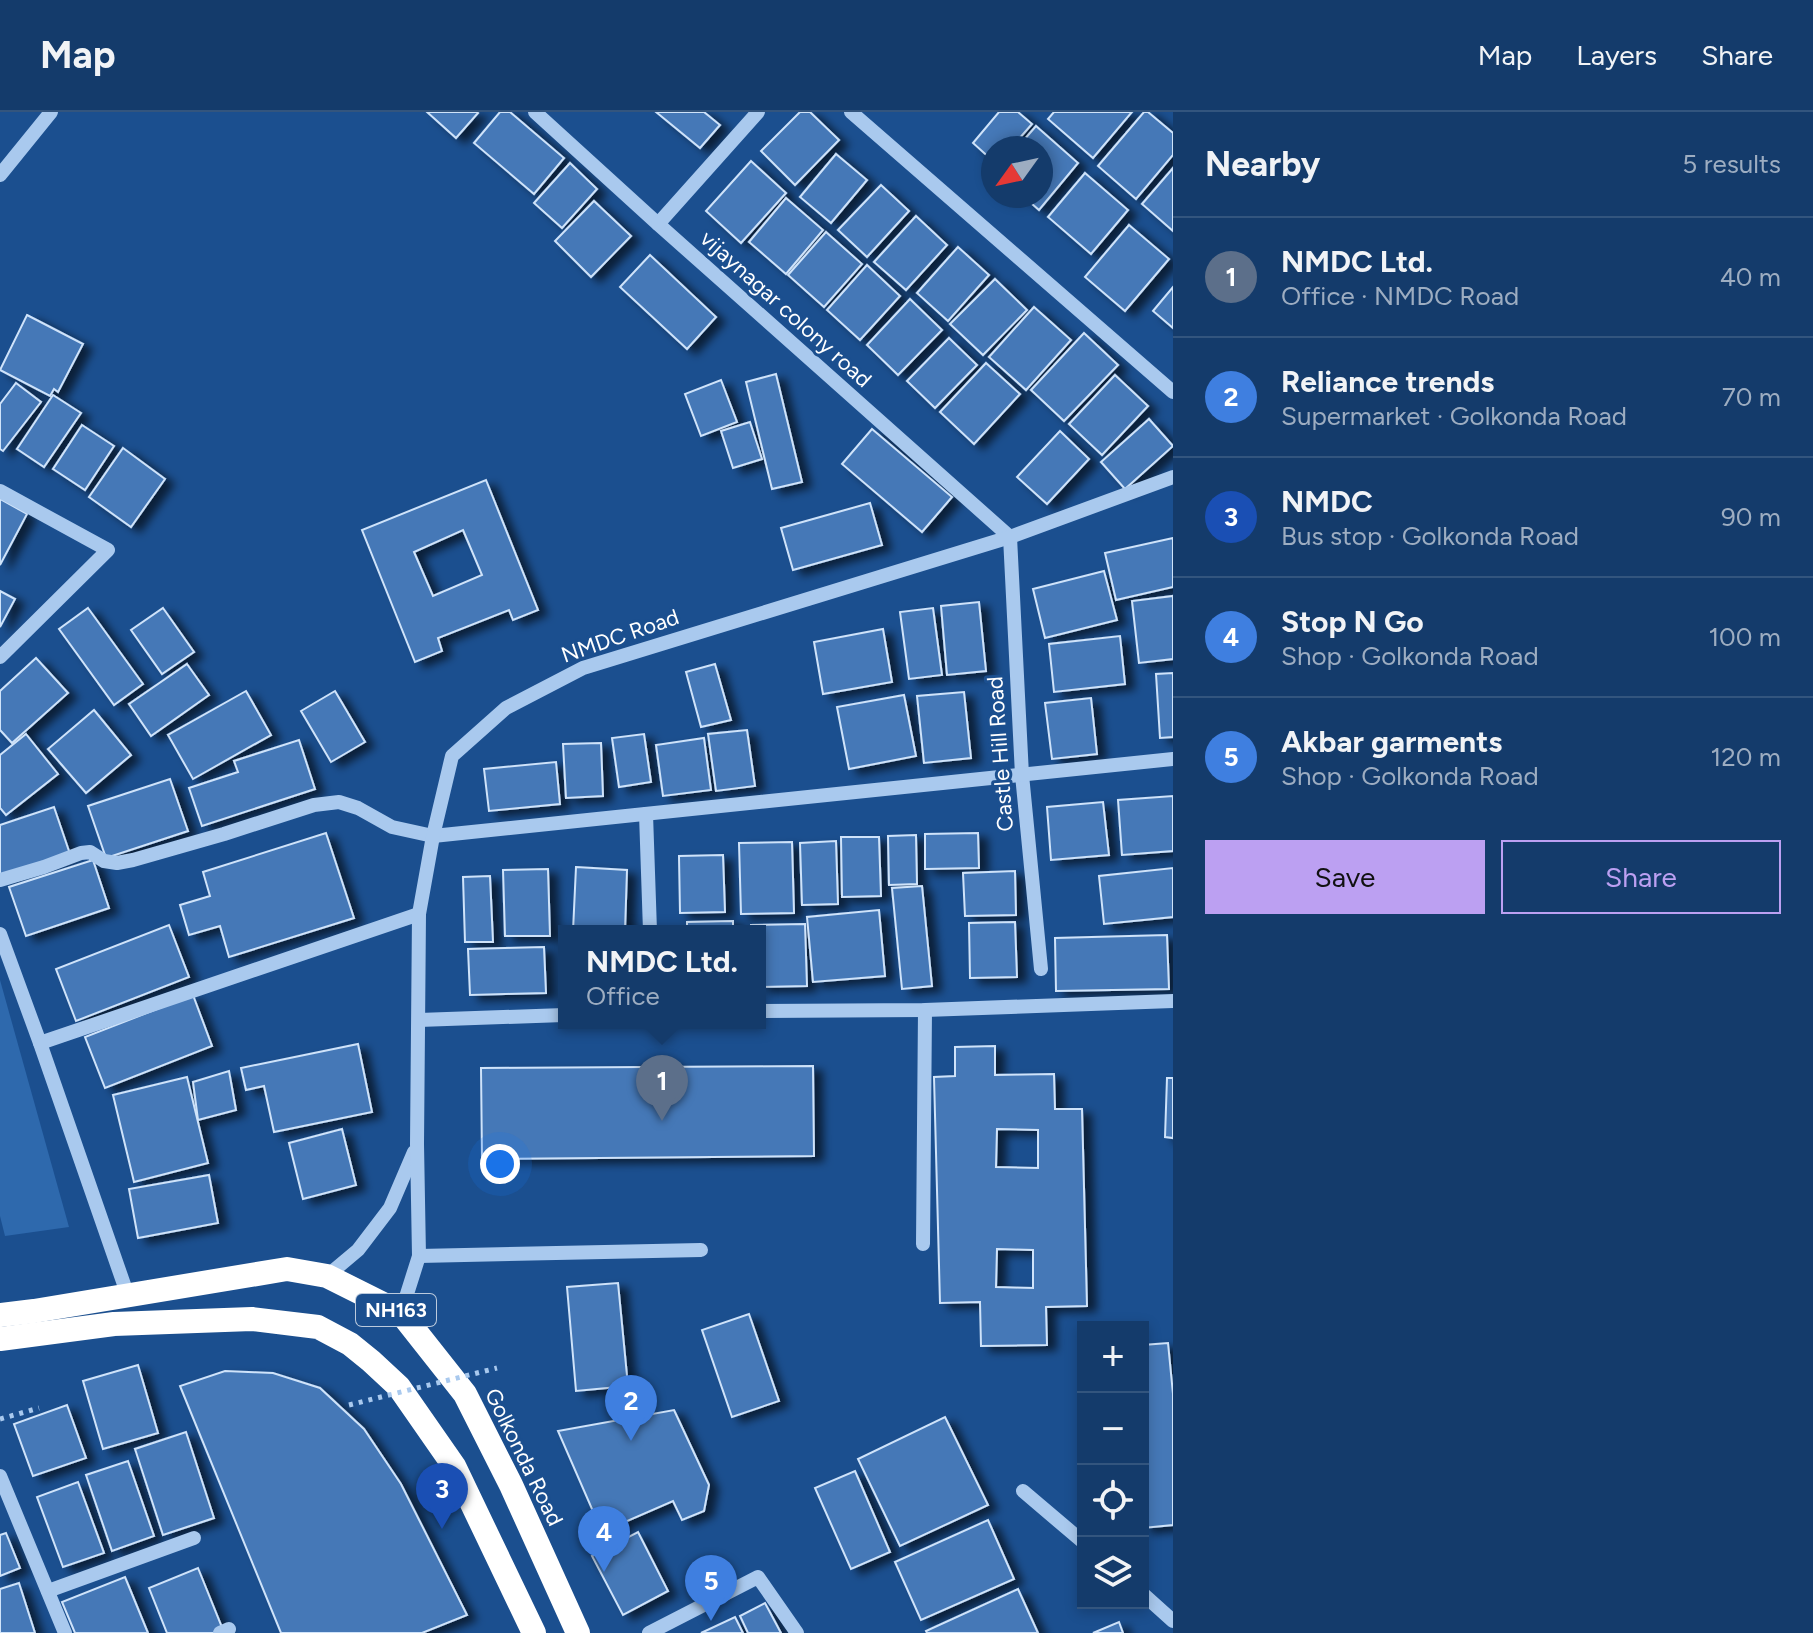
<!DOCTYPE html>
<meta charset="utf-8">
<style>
:root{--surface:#143b6b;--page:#1d4271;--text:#f1f3f6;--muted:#9dadc1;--line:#33557e;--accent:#bca0f2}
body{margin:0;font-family:Figtree,sans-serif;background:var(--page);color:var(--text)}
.controls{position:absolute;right:24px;bottom:24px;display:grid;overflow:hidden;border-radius:0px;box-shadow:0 4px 12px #0003}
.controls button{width:72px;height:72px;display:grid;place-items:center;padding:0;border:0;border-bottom:2px solid var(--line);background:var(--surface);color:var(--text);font:40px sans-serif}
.compass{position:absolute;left:981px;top:24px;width:72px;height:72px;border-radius:50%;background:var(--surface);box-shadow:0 4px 12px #0003;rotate:237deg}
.you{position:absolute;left:500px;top:1052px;width:28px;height:28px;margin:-20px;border:6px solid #fff;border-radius:50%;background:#1a73e8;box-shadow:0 0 0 12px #1a73e833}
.badge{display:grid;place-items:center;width:52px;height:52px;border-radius:50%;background:var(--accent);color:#fff;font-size:26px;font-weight:700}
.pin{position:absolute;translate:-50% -66px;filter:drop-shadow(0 2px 4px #0008)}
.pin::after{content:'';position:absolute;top:42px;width:28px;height:24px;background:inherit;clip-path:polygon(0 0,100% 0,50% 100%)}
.popup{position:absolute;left:558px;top:813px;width:208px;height:104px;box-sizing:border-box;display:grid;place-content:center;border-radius:0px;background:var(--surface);filter:drop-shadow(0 2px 6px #0005);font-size:26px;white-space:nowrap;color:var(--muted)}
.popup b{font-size:30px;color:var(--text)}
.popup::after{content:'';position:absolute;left:50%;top:100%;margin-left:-16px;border:16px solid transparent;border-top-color:var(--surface)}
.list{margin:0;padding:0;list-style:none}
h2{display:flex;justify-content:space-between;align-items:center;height:104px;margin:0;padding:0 32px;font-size:34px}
h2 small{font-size:26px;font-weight:400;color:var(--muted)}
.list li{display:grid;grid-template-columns:52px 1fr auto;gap:24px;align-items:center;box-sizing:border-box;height:120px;padding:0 32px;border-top:2px solid var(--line)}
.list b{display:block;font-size:30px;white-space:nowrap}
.list p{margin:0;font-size:26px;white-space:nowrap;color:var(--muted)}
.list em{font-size:26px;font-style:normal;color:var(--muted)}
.actions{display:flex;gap:16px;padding:24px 32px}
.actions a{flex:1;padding:18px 0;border:2px solid var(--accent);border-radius:0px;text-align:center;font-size:28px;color:var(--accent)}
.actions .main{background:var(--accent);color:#111}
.icon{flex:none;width:44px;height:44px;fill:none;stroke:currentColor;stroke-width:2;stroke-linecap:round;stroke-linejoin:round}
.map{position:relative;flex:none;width:1173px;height:1521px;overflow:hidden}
header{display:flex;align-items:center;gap:48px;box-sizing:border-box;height:112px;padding:0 40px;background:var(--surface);border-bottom:2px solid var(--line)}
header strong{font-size:38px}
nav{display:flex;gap:44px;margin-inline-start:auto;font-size:28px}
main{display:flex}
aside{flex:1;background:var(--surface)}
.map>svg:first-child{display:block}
</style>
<header>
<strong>Map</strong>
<nav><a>Map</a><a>Layers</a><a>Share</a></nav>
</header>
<main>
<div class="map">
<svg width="1173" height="1521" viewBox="0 0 1173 1521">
<defs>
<filter id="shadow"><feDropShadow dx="9" dy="5" stdDeviation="4" flood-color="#0009"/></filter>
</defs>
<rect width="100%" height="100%" fill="#1b4f8f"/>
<path fill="#2e69ad" d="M0 868 69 1115 5 1124 0 1104Z"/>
<g fill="#4478b7" stroke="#cfe3fa" stroke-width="2" fill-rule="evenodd" filter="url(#shadow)">
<path d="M427 0H477L478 1 456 26Z"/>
<path d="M500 0H510L564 46 534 82 474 31Z"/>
<path d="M656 0H704L720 13 700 36Z"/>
<path d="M800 0H810L839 28 795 73 761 39Z"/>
<path d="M999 0H1018L1032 12 1011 36H993V49L973 31Z"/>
<path d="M1054 0H1132L1093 46 1048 7Z"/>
<path d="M1144 0H1148L1173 21V43L1136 87 1098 54Z"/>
<path d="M1036 14 1078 51 1039 98 1023 84H1041V36H1017Z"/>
<path d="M836 42 867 68 831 111 800 85Z"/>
<path d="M751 49 786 81 741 131 706 99Z"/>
<path d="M570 51 597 77 562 116 534 91Z"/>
<path d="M1173 56V119L1142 92Z"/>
<path d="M1085 61 1128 98 1091 142 1048 105Z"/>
<path d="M881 73 909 99 867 145 838 118Z"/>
<path d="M786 86 823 118 786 162 749 130Z"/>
<path d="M594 89 631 124 591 165 555 129Z"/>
<path d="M916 104 947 133 906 178 874 150Z"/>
<path d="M1129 113 1169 147 1125 199 1085 165Z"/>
<path d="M826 120 862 152 824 195 788 163Z"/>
<path d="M958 135 989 163 948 209 917 181Z"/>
<path d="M650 143 716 205 687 237 620 175Z"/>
<path d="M867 153 900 184 860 228 827 198Z"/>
<path d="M995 167 1027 198 983 243 950 212Z"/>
<path d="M1173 175V216L1153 199Z"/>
<path d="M910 187 942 218 898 263 867 233Z"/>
<path d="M1034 195 1071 228 1026 278 989 245Z"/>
<path d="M27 203 83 232 58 280 54 277 50 284 0 258Z"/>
<path d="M1084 221 1118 253 1064 309 1031 278Z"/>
<path d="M949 226 977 253 935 296 907 269Z"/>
<path d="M986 251 1020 282 974 332 940 300Z"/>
<path d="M776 262 802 370 772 377 746 270Z"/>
<path d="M1115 263 1148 294 1102 343 1069 312Z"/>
<path d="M721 268 737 310 701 324 685 282Z"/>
<path d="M16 271 41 290 3 339 0 337V292Z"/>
<path d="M53 283 81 301 44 355 17 337Z"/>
<path d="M1149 307 1173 334 1125 377 1101 350Z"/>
<path d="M750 310 762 347 733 356 721 319Z"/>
<path d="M82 313 114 334 85 378 53 357Z"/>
<path d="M872 317 952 385 922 420 842 352Z"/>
<path d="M1060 319 1089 347 1047 392 1017 365Z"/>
<path d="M123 336 165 367 131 415 89 385Z"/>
<path d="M486 368 538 498 513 508 509 498 438 526 442 539 415 550 362 418ZM463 418 482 463 433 484 414 440Z"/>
<path d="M0 387 27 402 0 453Z"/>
<path d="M870 391 882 433 793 458 781 416Z"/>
<path d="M1173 426V475L1116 488 1105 441Z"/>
<path d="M1104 459 1117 508 1045 526 1033 477Z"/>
<path d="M0 479 15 487 0 515Z"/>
<path d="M1173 484V547L1139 551 1132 489Z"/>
<path d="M979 490 986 559 947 563 941 494Z"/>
<path d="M88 496 143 572 114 593 59 517Z"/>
<path d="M163 496 194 540 162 562 131 518Z"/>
<path d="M933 496 942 563 909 567 900 500Z"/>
<path d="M883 517 892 570 823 582 814 530Z"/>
<path d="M1120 524 1125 572 1054 580 1049 532Z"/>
<path d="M36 546 68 581 12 631 0 618V579Z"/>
<path d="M187 552 209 583 151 624 129 592Z"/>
<path d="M715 552 731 608 701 615 686 560Z"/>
<path d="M1173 561V625L1160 626 1156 562Z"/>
<path d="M246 579 271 623 193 667 168 623Z"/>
<path d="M335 579 365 630 331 650 301 599Z"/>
<path d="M964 580 971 646 924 651 917 584Z"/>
<path d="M904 583 916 644 849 657 837 595Z"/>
<path d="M1091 586 1097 642 1052 647 1045 591Z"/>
<path d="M94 598 131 643 86 681 48 637Z"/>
<path d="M747 618 755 674 716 679 708 622Z"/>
<path d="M26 622 58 662 6 703 0 696V643Z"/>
<path d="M644 622 651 670 619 675 612 626Z"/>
<path d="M704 626 711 678 663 684 656 633Z"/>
<path d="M299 628 315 677 202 714 189 676 238 660 234 649Z"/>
<path d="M601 631 603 684 566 686 563 632Z"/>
<path d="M556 650 560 692 489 699 484 657Z"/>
<path d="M170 667 188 719 106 746 88 694Z"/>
<path d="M1173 684V739L1122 743 1118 688Z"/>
<path d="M1103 690 1109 743 1051 748 1047 695Z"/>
<path d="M54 695 70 742 0 765V713Z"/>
<path d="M326 721 354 806 229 845 220 814 189 823 180 793 210 784 203 760Z"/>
<path d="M978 721 979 756 925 757V722Z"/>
<path d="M916 723 917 772 889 773 888 724Z"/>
<path d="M841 725H879L881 784 842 785Z"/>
<path d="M836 729 838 792 802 793 800 731Z"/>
<path d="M792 730 794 801 741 802 739 731Z"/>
<path d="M723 743 725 800 680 801 679 744Z"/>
<path d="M93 748 109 796 26 824 9 775Z"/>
<path d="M576 755 627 758 625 819H573Z"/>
<path d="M1173 756V805L1104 812 1099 764Z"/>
<path d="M548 757 550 824H505L503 758Z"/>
<path d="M1015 759 1016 803 965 804 963 761Z"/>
<path d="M490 764 493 830H465L463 765Z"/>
<path d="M922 774 932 874 902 877 892 776Z"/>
<path d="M879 798 885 864 813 870 807 805Z"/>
<path d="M733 809V819H687V810Z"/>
<path d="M1015 810 1017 865 970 866 969 811Z"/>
<path d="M805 812 807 874 760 875V819H751V813Z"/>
<path d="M169 813 189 865 76 909 56 857Z"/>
<path d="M1167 823 1169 877 1056 879 1055 826Z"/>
<path d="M544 835 546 881 470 883 468 837Z"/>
<path d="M193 883 212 934 105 976 85 925Z"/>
<path d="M358 932 372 1000 274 1020 264 974 246 978 241 956Z"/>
<path d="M995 934V963L1054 962 1055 997H1082L1087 1194 1046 1195 1047 1233 981 1234 980 1190 940 1191 934 965 955 964V935ZM997 1017 1038 1018V1056L996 1055ZM997 1137 1033 1138V1176L996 1175Z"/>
<path d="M813 954 814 1044 482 1047 481 956Z"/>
<path d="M229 959 236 998 198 1008 193 970Z"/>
<path d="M187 965 208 1051 134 1070 113 983Z"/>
<path d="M1167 966H1173V1026L1165 1025Z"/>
<path d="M342 1017 356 1073 303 1087 289 1031Z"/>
<path d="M209 1063 218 1111 138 1126 129 1077Z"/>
<path d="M618 1171 628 1274 576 1279 567 1175Z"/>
<path d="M749 1202 779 1289 732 1305 702 1218Z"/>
<path d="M1168 1231 1173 1282V1413L1143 1416V1233Z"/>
<path d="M138 1253 158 1321 103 1337 83 1269Z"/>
<path d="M225 1259 273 1261 320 1276 364 1317 401 1372 467 1503 422 1521H281L180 1274Z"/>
<path d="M67 1293 86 1346 33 1364 14 1312Z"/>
<path d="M674 1298 709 1373 704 1399 682 1408 673 1389 602 1420 558 1319Z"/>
<path d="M945 1305 988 1393 900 1434 858 1347Z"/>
<path d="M186 1320 214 1406 163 1423 135 1337Z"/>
<path d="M128 1349 154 1424 112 1439 86 1363Z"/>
<path d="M855 1359 890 1440 851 1457 815 1376Z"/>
<path d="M78 1370 104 1441 63 1455 37 1385Z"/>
<path d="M988 1408 1014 1467 921 1508 895 1450Z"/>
<path d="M638 1420 668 1479 623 1503 592 1444Z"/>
<path d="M6 1421 20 1456 0 1464V1423Z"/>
<path d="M198 1456 223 1518 216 1521H167L149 1476Z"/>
<path d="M125 1465 148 1521H75L62 1490Z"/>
<path d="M19 1471 35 1521H0V1477Z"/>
<path d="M1018 1477 1038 1521H927L926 1519Z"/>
<path d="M765 1491 781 1521H748L740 1504Z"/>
<path d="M735 1505 743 1521H701Z"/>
<path d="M1119 1510 1123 1521H1093Z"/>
</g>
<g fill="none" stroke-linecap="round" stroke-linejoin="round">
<path stroke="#a9c9ee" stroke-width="5" stroke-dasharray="4 6" stroke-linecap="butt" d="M0 1307 39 1296"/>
<g stroke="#a9c9ee" stroke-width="14">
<path d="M535 0 658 112 1010 425 1022 663 1041 857"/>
<path d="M851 0 1173 280"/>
<path d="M0 63 51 0"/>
<path d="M658 112 758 0"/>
<path d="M0 379 108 438 0 545"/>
<path d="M646 702 650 819"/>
<path d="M0 768 44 755 81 741 90 740 104 749 117 751 133 748 224 722 314 693 339 690 358 696 392 715 433 724 1173 647"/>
<path d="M0 822 40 931 128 1184"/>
<path d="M760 899 925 898 1173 889"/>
<path d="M419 908 564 903"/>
<path d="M40 931 419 802"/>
<path d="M923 1132 925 898"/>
<path d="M419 1144 701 1138"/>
<path d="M327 1164 358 1138 390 1096 414 1040"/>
<path d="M401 1201 419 1144 417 1032 419 802 433 724 452 644 506 596 583 556 1010 425 1173 365"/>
<path d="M0 1364 65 1521"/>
<path d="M1023 1379 1083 1430"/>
<path d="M48 1479 194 1426"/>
<path d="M1143 1482 1173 1509"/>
<path d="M220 1521 229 1517"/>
<path d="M649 1521 758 1465 797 1521"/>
</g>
<g stroke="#fff" stroke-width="24">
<path d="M0 1203 34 1199 287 1157 327 1164 401 1201 465 1282 511 1373 578 1521"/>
<path d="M0 1227 114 1212 252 1207 318 1215 350 1232 371 1249 399 1275 454 1354 534 1521"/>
</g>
<path stroke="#a9c9ee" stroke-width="5" stroke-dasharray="4 6" stroke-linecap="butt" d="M349 1293 497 1256"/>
</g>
<g text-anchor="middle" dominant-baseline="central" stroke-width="6" stroke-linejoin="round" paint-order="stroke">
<rect fill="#1b4f8f" stroke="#bbcadd" stroke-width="2" x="356" y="1182" width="80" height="32" rx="6"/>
<g font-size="20" font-weight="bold" fill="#fff">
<text x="396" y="1198">NH163</text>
</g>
<g font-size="22" fill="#fff" stroke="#1b4f8f">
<text transform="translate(786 197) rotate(42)">vijaynagar colony road</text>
<text transform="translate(620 524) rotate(-19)">NMDC Road</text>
<text transform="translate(1000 642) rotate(-94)">Castle Hill Road</text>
<text transform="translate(524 1345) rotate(64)">Golkonda Road</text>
</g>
</g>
</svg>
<div class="controls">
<button>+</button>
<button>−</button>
<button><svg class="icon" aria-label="locate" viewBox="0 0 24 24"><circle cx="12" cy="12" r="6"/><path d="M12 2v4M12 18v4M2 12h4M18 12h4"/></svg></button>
<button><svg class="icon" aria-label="layers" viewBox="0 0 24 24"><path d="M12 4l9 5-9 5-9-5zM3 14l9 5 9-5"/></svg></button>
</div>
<svg class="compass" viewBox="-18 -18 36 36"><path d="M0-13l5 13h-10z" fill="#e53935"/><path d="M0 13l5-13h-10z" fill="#9dadc1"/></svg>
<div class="you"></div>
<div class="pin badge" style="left:662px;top:1009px;background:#5c6f8a">1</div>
<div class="popup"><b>NMDC Ltd.</b>Office</div>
<div class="pin badge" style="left:631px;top:1329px;background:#3f7fe0">2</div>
<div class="pin badge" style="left:442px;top:1417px;background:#1a4fb4">3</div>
<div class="pin badge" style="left:604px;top:1460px;background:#3f7fe0">4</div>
<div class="pin badge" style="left:711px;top:1509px;background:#3f7fe0">5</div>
</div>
<aside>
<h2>Nearby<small>5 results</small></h2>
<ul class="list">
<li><span class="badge" style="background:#5c6f8a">1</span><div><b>NMDC Ltd.</b><p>Office · NMDC Road</p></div><em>40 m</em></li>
<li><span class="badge" style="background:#3f7fe0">2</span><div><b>Reliance trends</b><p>Supermarket · Golkonda Road</p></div><em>70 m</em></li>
<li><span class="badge" style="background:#1a4fb4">3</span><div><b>NMDC</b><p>Bus stop · Golkonda Road</p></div><em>90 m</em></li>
<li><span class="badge" style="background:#3f7fe0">4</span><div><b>Stop N Go</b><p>Shop · Golkonda Road</p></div><em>100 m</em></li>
<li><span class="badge" style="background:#3f7fe0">5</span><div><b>Akbar garments</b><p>Shop · Golkonda Road</p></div><em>120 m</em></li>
</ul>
<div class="actions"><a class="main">Save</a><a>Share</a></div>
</aside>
</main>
